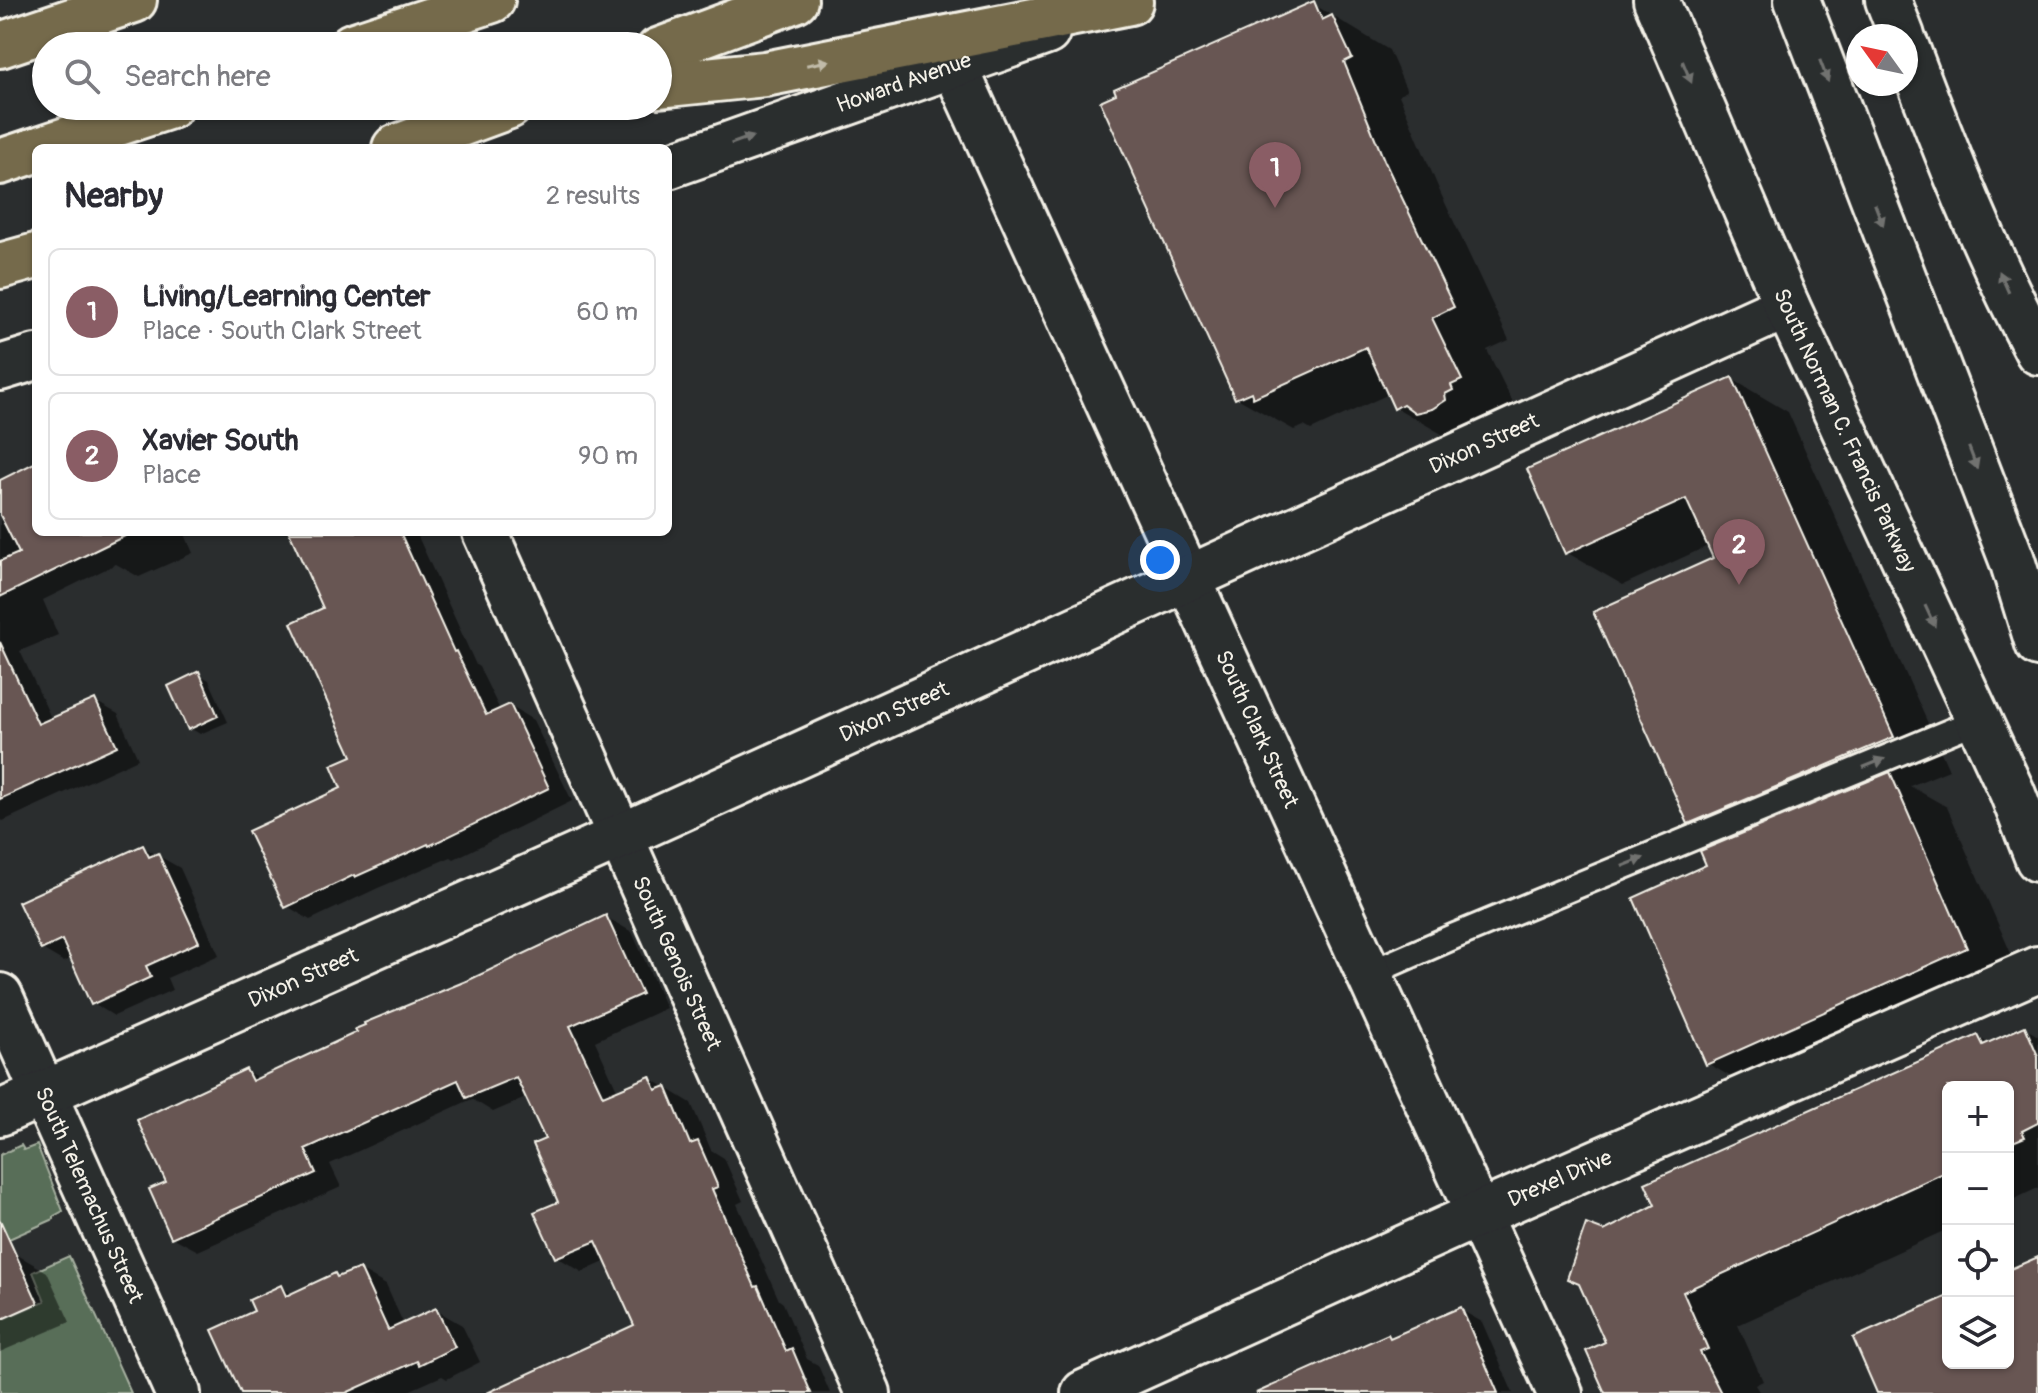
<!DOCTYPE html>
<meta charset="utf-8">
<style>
:root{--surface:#fff;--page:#f2f2f3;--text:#2b2b33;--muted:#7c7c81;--line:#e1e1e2;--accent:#8a5d65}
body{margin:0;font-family:Pangolin,sans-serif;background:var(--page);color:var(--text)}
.controls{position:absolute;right:24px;bottom:24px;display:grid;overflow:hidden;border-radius:12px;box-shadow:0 2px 6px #0004}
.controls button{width:72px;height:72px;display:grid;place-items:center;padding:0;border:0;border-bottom:2px solid var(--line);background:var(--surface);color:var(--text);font:40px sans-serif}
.compass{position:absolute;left:1846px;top:24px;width:72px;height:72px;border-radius:50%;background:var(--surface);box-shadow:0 2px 6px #0004;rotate:303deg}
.you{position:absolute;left:1160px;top:560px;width:28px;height:28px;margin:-20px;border:6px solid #fff;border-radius:50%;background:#1a73e8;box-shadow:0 0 0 12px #1a73e833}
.badge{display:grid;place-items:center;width:52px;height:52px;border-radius:50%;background:var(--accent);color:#fff;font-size:26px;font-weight:700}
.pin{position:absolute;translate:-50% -66px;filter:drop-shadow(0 2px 4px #0008)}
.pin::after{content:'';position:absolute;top:42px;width:28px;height:24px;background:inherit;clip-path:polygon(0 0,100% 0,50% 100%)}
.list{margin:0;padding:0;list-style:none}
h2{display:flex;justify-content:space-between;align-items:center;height:104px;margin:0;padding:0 32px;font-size:34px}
h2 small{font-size:26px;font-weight:400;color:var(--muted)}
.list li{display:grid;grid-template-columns:52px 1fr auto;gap:24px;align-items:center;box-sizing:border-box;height:128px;margin:0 16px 16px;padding:0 16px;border:2px solid var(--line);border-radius:12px}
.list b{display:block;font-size:30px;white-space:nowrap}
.list p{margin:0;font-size:26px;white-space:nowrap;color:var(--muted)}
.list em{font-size:26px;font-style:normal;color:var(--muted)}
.icon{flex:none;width:44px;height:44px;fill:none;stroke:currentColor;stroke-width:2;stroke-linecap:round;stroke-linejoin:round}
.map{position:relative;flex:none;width:2038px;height:1393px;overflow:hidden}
.search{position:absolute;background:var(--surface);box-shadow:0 2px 6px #0004;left:32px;top:32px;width:640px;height:88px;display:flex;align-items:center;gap:20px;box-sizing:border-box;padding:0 28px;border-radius:44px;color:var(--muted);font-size:30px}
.panel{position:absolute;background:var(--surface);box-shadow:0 2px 6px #0004;left:32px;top:144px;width:640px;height:392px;border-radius:12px}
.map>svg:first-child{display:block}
</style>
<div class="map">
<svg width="2038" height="1393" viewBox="0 0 2038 1393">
<rect width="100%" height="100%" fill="#2a2d2e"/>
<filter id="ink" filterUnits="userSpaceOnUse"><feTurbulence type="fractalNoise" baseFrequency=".0125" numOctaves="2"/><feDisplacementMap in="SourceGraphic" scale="16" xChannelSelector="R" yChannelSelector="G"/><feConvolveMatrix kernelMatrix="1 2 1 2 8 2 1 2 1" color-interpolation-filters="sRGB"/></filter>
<g filter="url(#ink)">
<g fill="#596e59" stroke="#a6b0a0" stroke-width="2">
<path d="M21 1145 24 1150 37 1145 63 1211 54 1216V1219L0 1243V1155Z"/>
<path d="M69 1256 131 1393H0V1320L45 1301 33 1272Z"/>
</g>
<g fill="#0007">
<path d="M1313 4 1389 50 1407 91 1399 95 1441 194 1509 340 1487 350 1518 413 1452 440 1395 407 1389 394 1311 430 1304 426 1294 430 1237 398Z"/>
<path d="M1732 379 1788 412 1949 770 1910 786 1947 807 2023 981 1764 1096 1707 1063 1709 866 1725 843 1689 822 1716 559 1710 545 1623 585 1566 552Z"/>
<path d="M36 464V532H184L193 553 139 577 116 564 43 600 58 635 20 651 52 720 95 701 118 714 138 759 3 821 0 819V482Z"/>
<path d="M291 532H416L476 665 479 667 500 710 510 706 533 720 572 801 454 859 451 857 378 888 310 920 287 906 344 789 355 757 325 609Z"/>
<path d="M198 674 209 680 228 722 200 734 190 728Z"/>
<path d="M143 847 180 868 219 955 167 978 172 990 114 1016 93 1003 72 958 64 962 42 949Z"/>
<path d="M606 917 632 932 666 1008 595 1041 618 1092 650 1078 691 1103 711 1150 724 1158 743 1201 737 1204 779 1300 783 1303 807 1359 818 1365 830 1393H501L498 1387 541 1367 544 1368 637 1326 607 1261 582 1272 557 1257 561 1203 547 1140 528 1097 493 1112 472 1099 330 1164 341 1187 198 1251 172 1237 169 1183 246 1071 261 1079Z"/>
<path d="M2025 1028 2038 1036V1188L2008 1202V1087H1948V1229L1738 1325 1763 1381 1755 1385 1760 1393H1608L1604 1233 1978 1037 1990 1044Z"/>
<path d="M14 1253 47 1272 70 1322 0 1352V1259Z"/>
<path d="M360 1270 386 1285 404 1325 436 1310 462 1325 480 1362 447 1379 442 1376 404 1393H243L257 1312 281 1287 293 1294 335 1276 340 1278Z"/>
<path d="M1461 1310 1482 1322 1513 1393H1262L1388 1336 1392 1339Z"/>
</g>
<g fill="#685653" stroke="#f4f1e8" stroke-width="2">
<path d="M1314 1 1322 20 1332 15 1352 58 1344 62 1384 160 1454 307 1432 318 1462 380 1451 385 1453 390 1445 394 1446 400 1432 409 1415 413 1403 404 1394 409 1366 347 1253 398 1251 392 1235 399 1100 101 1116 94 1114 89Z"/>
<path d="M1732 377 1894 737 1688 824 1593 612 1713 558 1686 499 1565 554 1527 469Z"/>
<path d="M36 462V532H133L0 597V561L19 553 0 515V480Z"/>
<path d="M289 532H400L454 652 456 651 486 715 510 704 549 788 429 846 428 844 355 877 354 875 285 908 248 831 341 788 331 765 352 756 291 623 323 608Z"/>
<path d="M0 642 38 724 95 699 117 746 0 799Z"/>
<path d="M199 671 218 716 188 730 168 686Z"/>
<path d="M1890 772 1967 948 1706 1065 1633 898 1706 865 1700 851Z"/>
<path d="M143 845 149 857 158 853 199 942 146 966 151 977 91 1005 62 940 41 950 18 902Z"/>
<path d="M606 915 642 994 570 1026 603 1096 650 1076 656 1090 666 1086 690 1144 698 1141 718 1187 712 1189 755 1287 758 1286 786 1351 792 1348 811 1393H487L634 1325 596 1241 555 1258 534 1212 558 1202 533 1144 545 1139 516 1077 466 1098 458 1080 305 1149 316 1173 171 1238 149 1189 166 1182 137 1120 246 1069 252 1081 357 1032 355 1029 365 1025 364 1023 471 979Z"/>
<path d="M2025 1026 2038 1056V1123L2022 1131 2025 1137 2008 1144V1087H1948V1171L1683 1292 1708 1349 1700 1352 1721 1393H1605L1586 1351 1605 1342 1579 1284 1567 1279 1586 1224 1604 1231 1655 1205 1645 1183 1978 1035 1983 1045Z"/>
<path d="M0 1220 38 1303 0 1320Z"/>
<path d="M2038 1257V1393H1877L1853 1338 1948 1296V1363H2008V1270Z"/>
<path d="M360 1268 388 1330 436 1308 455 1347 419 1365 417 1361 346 1393H241L212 1330 254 1311 249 1300 281 1285 286 1296 335 1273 337 1277Z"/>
<path d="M1461 1307 1498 1393H1256L1388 1334 1390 1338Z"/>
</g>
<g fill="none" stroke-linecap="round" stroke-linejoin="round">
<g stroke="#f4f1e8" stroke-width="30">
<path id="lane" d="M1368 974 1455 936 1978 720"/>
</g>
<g stroke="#f4f1e8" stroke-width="50">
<g id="street">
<path id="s1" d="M954 65 1560 1393"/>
<path id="s2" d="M668 166 1047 32"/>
<path d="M0 368 36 357"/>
<path id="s3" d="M485 532 868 1393"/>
<path id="s4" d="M0 996 178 1393"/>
<path id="s5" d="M0 1113 619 837 1787 306"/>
<path id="s6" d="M1084 1393 1479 1214 2038 969"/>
</g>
</g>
<g stroke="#f4f1e8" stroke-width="50">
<g id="secondary">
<path id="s7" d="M1656 0 1787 306 2012 792 2038 859"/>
<path d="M1797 0 2012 560 2038 644"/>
<path d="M1888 0 1902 36"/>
<path d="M1906 46C1945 150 1986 254 2038 352"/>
</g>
</g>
<g stroke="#f4f1e8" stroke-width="50">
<g id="highway">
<path d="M0 45 134 0"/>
<path d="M352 46 492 0"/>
<path d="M658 51 795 0"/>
<path d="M658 85 765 74 1130 2"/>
<path d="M42 148 170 106"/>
<path d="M395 148 509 106"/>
<path d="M0 162 36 150"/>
<path d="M0 266 36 256"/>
</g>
</g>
<use href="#lane" stroke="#2a2d2e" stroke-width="24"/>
<use href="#street" stroke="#2a2d2e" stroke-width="44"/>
<use href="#secondary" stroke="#2a2d2e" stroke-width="44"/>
<use href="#highway" stroke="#746b4b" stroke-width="44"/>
</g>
<defs><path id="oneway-solid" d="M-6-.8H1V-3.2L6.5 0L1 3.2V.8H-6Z" transform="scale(2)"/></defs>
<use fill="#c1bba9" href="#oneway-solid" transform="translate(818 63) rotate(-11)"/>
<g fill="#71726f">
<use href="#oneway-solid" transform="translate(1824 71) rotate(69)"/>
<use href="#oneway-solid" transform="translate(1687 72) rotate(67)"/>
<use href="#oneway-solid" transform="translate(742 140) rotate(-19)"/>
<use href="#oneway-solid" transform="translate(1879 215) rotate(69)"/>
<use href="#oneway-solid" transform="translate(2004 282) rotate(-114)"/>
<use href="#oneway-solid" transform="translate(1973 458) rotate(69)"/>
<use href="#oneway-solid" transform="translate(1930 616) rotate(65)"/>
<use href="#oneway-solid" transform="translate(1874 763) rotate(-22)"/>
<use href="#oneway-solid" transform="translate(1633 862) rotate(-22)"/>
</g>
</g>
<g text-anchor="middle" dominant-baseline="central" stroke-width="8" stroke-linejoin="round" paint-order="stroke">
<g font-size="22" fill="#f4f1e8" stroke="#2a2d2e">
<text stroke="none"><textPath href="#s2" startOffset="250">Howard Avenue</textPath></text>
<text stroke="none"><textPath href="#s7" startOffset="470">South Norman C. Francis Parkway</textPath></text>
<text stroke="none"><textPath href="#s5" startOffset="1628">Dixon Street</textPath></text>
<text stroke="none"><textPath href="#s5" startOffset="980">Dixon Street</textPath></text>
<text stroke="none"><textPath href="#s1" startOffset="730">South Clark Street</textPath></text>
<text stroke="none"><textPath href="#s3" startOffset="472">South Genois Street</textPath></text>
<text stroke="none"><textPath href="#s5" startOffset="332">Dixon Street</textPath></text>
<text stroke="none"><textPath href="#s6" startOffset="522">Drexel Drive</textPath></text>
<text stroke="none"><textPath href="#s4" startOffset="218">South Telemachus Street</textPath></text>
</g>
</g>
</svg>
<div class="controls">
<button>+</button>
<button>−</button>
<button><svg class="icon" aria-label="locate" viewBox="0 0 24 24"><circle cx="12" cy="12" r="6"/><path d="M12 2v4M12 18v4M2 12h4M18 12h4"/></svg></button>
<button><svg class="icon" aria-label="layers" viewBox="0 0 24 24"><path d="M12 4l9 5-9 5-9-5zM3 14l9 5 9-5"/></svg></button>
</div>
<svg class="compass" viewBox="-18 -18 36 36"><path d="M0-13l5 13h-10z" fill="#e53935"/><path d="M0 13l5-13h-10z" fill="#7c7c81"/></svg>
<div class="you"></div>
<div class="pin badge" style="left:1275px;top:208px">1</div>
<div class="pin badge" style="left:1739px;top:585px">2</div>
<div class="search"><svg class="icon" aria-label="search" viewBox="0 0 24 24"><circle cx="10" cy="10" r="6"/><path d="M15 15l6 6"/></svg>Search here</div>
<section class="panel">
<h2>Nearby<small>2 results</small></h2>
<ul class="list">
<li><span class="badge">1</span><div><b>Living/Learning Center</b><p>Place · South Clark Street</p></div><em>60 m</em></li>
<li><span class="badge">2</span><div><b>Xavier South</b><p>Place</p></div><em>90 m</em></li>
</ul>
</section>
</div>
